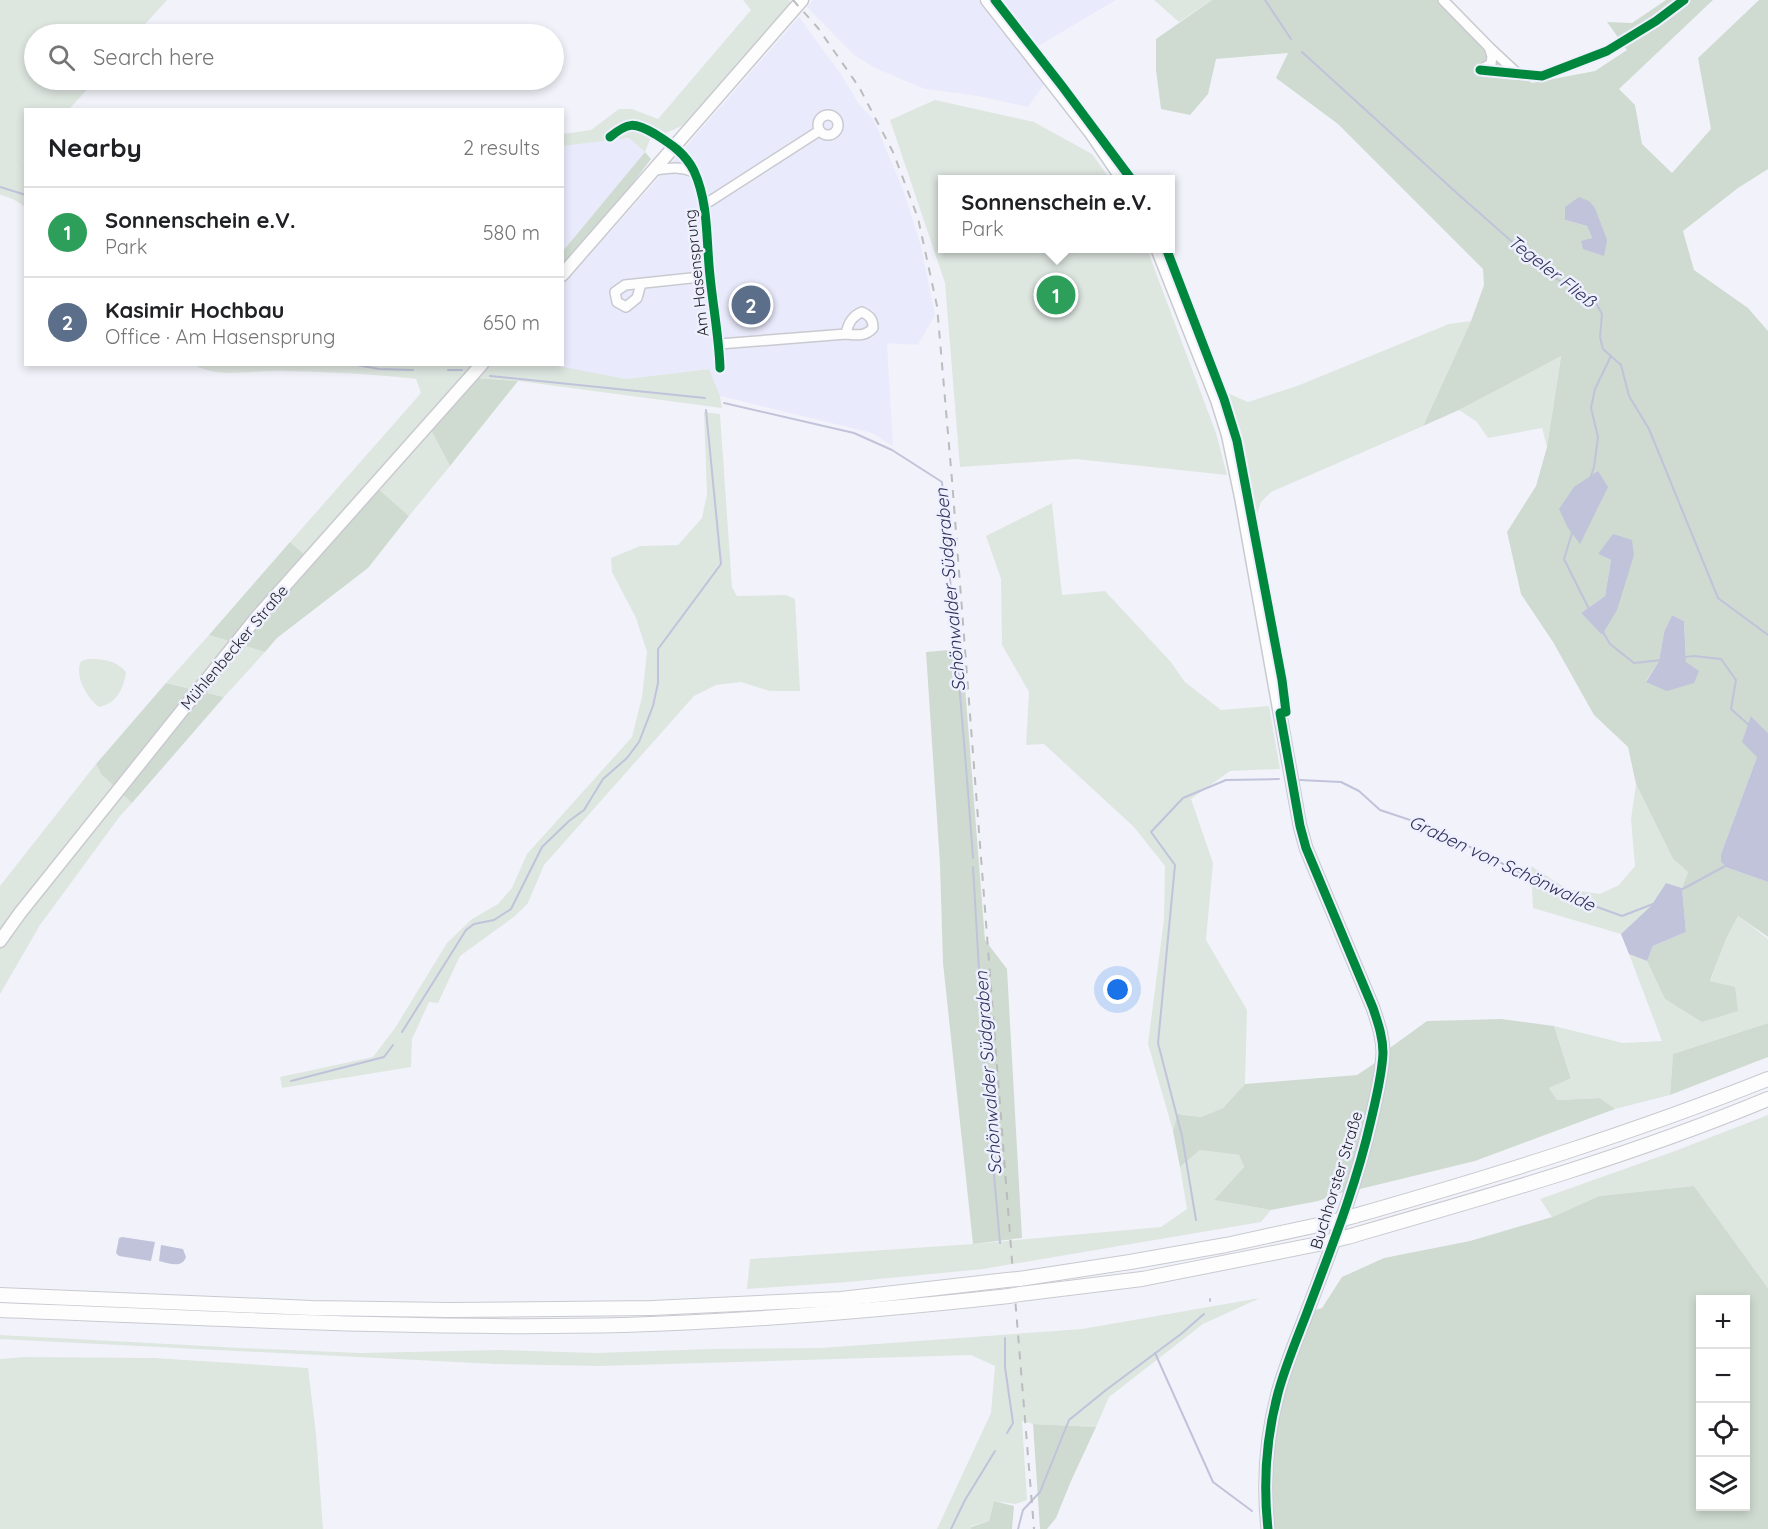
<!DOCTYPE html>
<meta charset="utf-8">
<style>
:root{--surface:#fff;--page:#f2f2f2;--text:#202124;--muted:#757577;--line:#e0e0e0;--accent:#696970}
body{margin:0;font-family:Quicksand,sans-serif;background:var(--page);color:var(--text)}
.controls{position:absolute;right:18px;bottom:18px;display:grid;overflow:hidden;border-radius:0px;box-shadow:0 3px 9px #0003}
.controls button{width:54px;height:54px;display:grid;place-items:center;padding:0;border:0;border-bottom:2px solid var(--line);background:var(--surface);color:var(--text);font:30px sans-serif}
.you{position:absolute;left:1118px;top:990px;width:21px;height:21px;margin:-15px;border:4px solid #fff;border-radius:50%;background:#1a73e8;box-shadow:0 0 0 9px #1a73e833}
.badge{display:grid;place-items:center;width:39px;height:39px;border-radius:50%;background:var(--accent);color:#fff;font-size:20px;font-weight:700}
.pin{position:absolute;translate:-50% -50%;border:3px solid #fff;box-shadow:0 2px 6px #0006}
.popup{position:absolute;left:938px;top:175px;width:237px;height:78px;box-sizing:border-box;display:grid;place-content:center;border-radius:0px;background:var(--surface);filter:drop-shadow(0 2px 4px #0005);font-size:20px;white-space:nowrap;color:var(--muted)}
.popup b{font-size:22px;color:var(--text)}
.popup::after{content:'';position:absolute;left:50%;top:100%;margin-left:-12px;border:12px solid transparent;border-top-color:var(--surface)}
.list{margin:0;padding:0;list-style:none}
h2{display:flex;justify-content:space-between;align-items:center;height:78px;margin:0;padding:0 24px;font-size:26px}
h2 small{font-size:20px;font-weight:400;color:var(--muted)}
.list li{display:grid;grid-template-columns:39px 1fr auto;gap:18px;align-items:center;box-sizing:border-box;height:90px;padding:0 24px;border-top:2px solid var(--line)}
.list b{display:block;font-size:22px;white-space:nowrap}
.list p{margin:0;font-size:20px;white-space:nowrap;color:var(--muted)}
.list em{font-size:20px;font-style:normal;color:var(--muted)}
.icon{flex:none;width:33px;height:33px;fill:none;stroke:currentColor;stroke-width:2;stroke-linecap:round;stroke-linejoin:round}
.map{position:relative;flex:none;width:1768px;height:1529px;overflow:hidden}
.search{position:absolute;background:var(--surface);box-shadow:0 3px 9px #0003;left:24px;top:24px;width:540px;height:66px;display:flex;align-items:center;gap:15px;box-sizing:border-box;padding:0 21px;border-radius:33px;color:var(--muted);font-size:22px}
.panel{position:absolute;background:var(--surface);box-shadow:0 3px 9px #0003;left:24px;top:108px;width:540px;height:258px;border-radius:0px}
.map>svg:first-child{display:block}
</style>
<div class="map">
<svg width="1768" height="1529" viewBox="0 0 1768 1529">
<rect width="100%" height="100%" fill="#f2f3fa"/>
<g fill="#e9ebfc">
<path d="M813 0H1116L1025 54 1046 82 1028 107 978 96 925 89 875 68 854 55 807 7Z"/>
<path d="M799 17 841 74 859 104 874 120 904 192 921 246 935 315 918 345 887 343 893 446 872 433 720 396 708 369 626 379 544 365 562 364 563 284 646 192Z"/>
<path d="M629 138 645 152 563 251V146Z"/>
</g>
<g fill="#dee6e0">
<path d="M0 0H167L136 34H34V80H96L69 109 26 110 25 158 23 161H25V207C18 201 9 197 0 195Z"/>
<path d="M743 0H789L791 3 740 64 684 125 666 133 655 127 645 152 629 138 563 146V134L591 130 619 109H632L658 119 751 10Z"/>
<path d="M1154 0H1212L1179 22Z"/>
<path d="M935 100 1034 122 1092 154 1110 179 942 180V248L1147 249 1216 433 1227 475 1076 459 960 467 945 283 890 120Z"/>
<path d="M1471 321 1423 426 1271 492 1261 502 1257 514 1241 437 1225 392 1248 402 1297 386 1449 324Z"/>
<path d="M1561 355 1547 447 1542 428 1488 438 1477 422 1459 410Z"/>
<path d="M471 364 475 377 487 365 548 364 626 379 709 369 720 396 722 408 518 381 475 378 430 427 450 466 409 516 377 489 312 561 290 542 421 393 416 379C373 374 329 372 286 371 255 369 223 380 194 365Z"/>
<path d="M704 412 720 414 732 587 737 596 786 595 795 599 800 691H770L741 682 716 685 694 696 544 865 528 903 515 916 460 956 438 1003 429 1002 412 1039 411 1067 282 1088 280 1077 373 1057 395 1028 447 943 472 919 498 904 512 888 527 854 632 737 642 697 647 652 636 618 612 572 611 558 640 546 678 545 702 518 707 494Z"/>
<path d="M1052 503 1062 595 1105 591 1170 661 1185 682 1221 710 1269 706 1280 769 1230 771 1191 799 1213 863 1206 940 1247 1010 1245 1084 1223 1108 1201 1117 1180 1114 1173 1131 1148 1044 1164 919 1165 866 1134 827 1044 744 1026 745 1029 692 1002 645 1001 579 986 536Z"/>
<path d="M209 635 265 652 224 697 166 683Z"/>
<path d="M88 659C103 659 116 660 126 672 124 688 116 704 99 707 87 698 74 676 81 661Z"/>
<path d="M96 764 101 774 132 803 120 816 40 925 0 994V886Z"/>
<path d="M1636 784 1673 859 1688 872 1682 888 1666 883 1651 906 1621 934 1533 908 1531 866 1567 889 1600 894 1619 885 1635 866 1631 819Z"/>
<path d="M1738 916 1768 939V1023L1673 1054 1670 1095 1615 1109 1600 1098 1557 1100 1549 1088 1571 1077 1554 1026 1623 1043 1662 1041 1629 954 1647 961 1666 1000 1710 982 1726 939Z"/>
<path d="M1768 1115V1288L1694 1186 1599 1196 1552 1217 1540 1199 1675 1151Z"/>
<path d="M1200 1150 1239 1155 1244 1167 1214 1200 1271 1210 1261 1222 983 1269 848 1282 747 1289 750 1259 973 1244 1161 1227 1187 1209 1180 1167Z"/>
<path d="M1260 1298 1203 1324 1109 1397 1096 1427 1033 1424 1022 1421 1027 1500 1015 1504 994 1501 989 1521 971 1526V1529H937L991 1413 995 1366 971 1355 600 1366 495 1364 0 1339V1335L242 1348 361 1353 501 1350 595 1353 711 1349 821 1348 1082 1329Z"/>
<path d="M24 1357 154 1358 308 1368 316 1434 323 1529H0V1359Z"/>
</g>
<g fill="#cfdbd0" fill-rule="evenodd">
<path d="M1212 0H1443L1519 75 1532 83 1595 71 1627 50 1607 22 1632 23 1666 0H1713L1619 89 1635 105 1642 144 1672 173 1711 129 1698 58 1759 0H1768V169L1738 188 1683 231 1694 270 1748 308 1768 331V733L1751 716 1757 757 1721 854 1728 868 1768 882V937L1738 916 1726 939 1710 981 1735 987 1738 1011 1702 1022 1665 999 1647 961 1653 946 1686 932 1682 888 1688 872 1673 859 1636 784 1628 747 1594 715 1553 642 1521 594 1507 532 1536 486 1547 447 1561 356 1459 410 1423 426 1471 321 1484 285 1483 269 1338 124 1276 78 1288 53 1216 59 1208 94 1190 115 1161 109 1156 70V39ZM1595 208 1604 255 1581 242 1592 238 1587 226 1565 220ZM1598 554 1634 555 1602 635 1581 613 1605 596 1611 560ZM1672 615 1684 621 1686 662 1646 681 1659 661 1664 632Z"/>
<path d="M645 152 651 159 597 230 563 269V251Z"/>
<path d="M475 378 518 381 450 466 430 428Z"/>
<path d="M377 488 409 516 368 568 277 638 265 652 209 635 290 542 312 561Z"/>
<path d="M962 649 985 940 1007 969 1022 1238 973 1244 943 963 940 864 926 652Z"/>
<path d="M166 683 224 697 132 803 101 774 96 764Z"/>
<path d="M1501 1019 1554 1026 1571 1078 1549 1088 1557 1100 1600 1098 1615 1109 1475 1161 1356 1190 1387 1050 1427 1021Z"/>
<path d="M1768 1023V1057L1670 1095 1673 1054Z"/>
<path d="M1378 1061 1370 1105 1346 1191 1318 1201 1271 1210 1214 1200 1244 1167 1239 1155 1200 1150 1180 1167 1173 1131 1178 1114 1201 1117 1223 1108 1245 1084 1357 1075Z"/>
<path d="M1694 1186 1768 1288V1529H1273C1271 1501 1269 1473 1272 1445 1277 1399 1297 1354 1312 1311L1322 1308 1342 1277 1384 1258 1470 1241 1552 1217 1599 1196ZM1700 1300H1746V1506H1700Z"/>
<path d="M1033 1424 1096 1427 1071 1481 1056 1518 1047 1529H1040Z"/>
<path d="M994 1501 1014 1506 1012 1529H971V1527L989 1521Z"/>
</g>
<g fill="#c0c3da">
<path d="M1579 197 1589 201 1595 208 1607 240 1604 256 1583 249 1581 241 1592 238 1587 226 1565 220V207Z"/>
<path d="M1598 471 1608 487 1580 544 1568 528 1559 509 1574 487Z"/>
<path d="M1613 534 1632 540 1634 555 1617 610 1602 635 1581 613 1605 596 1611 560 1598 554Z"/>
<path d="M1672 615 1684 621 1686 662 1699 671 1694 683 1667 691 1646 682 1659 661 1664 632Z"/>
<path d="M1751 716 1768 733V882L1728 868 1721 862V854L1757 757 1742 742Z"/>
<path d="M1666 883 1682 888 1686 932 1653 946 1647 961 1629 954 1621 934 1651 906Z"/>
<path d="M122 1237 155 1242 151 1261 119 1256 116 1253 119 1238Z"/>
<path d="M161 1245 183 1249 186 1257C182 1269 168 1263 159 1261Z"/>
</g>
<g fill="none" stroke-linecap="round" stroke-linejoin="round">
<g stroke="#c0c3da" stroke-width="2">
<path d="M1265 0 1291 39"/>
<path d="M1302 52 1459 195 1551 276 1587 296 1597 305 1602 314 1600 337 1603 349 1621 365 1629 396 1649 429 1718 598 1768 635"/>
<path d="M0 187 26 195"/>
<path d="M224 364H227"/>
<path d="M351 364 379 369 413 370"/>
<path d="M448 370H462"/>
<path d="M490 376 705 398"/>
<path d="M724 403 854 433 892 450 942 482C952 607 964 732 973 858"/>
<path d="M1591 476 1594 467 1598 437 1591 408 1595 389 1611 356"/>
<path d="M1572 533 1564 559 1589 609"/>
<path d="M1603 632 1610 644 1634 663 1662 660"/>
<path d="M1685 657 1694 656 1721 659 1736 680 1731 709 1750 726"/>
<path d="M1300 780 1341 782 1359 791 1380 810 1431 827 1564 895 1622 916 1653 904"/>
<path d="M973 867 985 1072 1000 1243"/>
<path d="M1679 891 1727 865"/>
<path d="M402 1032 466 930 474 924 494 920 511 909 542 847 569 821 584 810 603 779 627 758 639 742 653 706 658 683V649L721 564 706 410"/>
<path d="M291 1081 384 1057 393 1045"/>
<path d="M1196 1220 1182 1136 1158 1043 1175 865 1151 832 1183 798 1226 780 1279 779"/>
<path d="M1210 1299V1301"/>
<path d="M1005 1338V1367L1013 1423 1007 1433"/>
<path d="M1155 1353 1213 1482 1252 1511"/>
<path d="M951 1529 965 1500 995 1451"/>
<path d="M1018 1529 1023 1510 1040 1492 1069 1420 1106 1390 1181 1334 1204 1314"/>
</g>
<g stroke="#c9cad0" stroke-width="12">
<g id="minor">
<path d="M1443 0 1489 47 1492 56 1491 64 1480 70"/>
<path d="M1490 48 1519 75"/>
<path d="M1480 70 1542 76 1607 51 1656 21 1684 0"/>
<circle cx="828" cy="125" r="10"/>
<path d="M610 137C628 122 634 122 655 134 671 144 685 153 694 171 709 204 706 241 710 276 713 307 719 337 720 368"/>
<path d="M655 170C669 168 680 166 694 172"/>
<path d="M704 205 819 131"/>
<path d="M641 284 637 298 626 307 617 302 615 292 625 285 710 276"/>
<path d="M719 344 846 334C856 335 865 337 873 328 873 319 870 316 862 312 852 316 848 323 846 334"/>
</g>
</g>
<g stroke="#c9cad0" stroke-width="15">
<g id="major">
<path d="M987 0 1091 133 1123 180"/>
<path d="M1157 248 1217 400 1228 435 1241 497 1300 826 1306 848 1373 1008C1378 1023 1383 1037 1383 1053 1382 1075 1376 1099 1371 1120 1356 1187 1330 1251 1306 1315 1296 1341 1285 1367 1278 1393 1266 1438 1263 1483 1268 1529"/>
<path d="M562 275 802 0"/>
<path d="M0 941 20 913 257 617 482 364"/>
</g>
</g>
<g stroke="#c9cad0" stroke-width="16">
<g id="highway">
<path d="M1354 1216C1494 1176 1633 1133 1768 1079"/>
<path d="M1347 1237C1490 1196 1631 1156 1768 1099"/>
<path d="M1019 1279 1130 1262 1226 1245 1332 1222"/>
<path d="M1020 1294 1142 1279 1323 1243"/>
<path d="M0 1295 312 1308 449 1310 652 1308 841 1299 1007 1280"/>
<path d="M0 1310C208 1318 416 1330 624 1325 753 1321 881 1310 1009 1296"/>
</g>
</g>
<use href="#minor" stroke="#fdfdfe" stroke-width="9"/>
<use href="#major" stroke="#fdfdfe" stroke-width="12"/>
<use href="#highway" stroke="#fdfdfe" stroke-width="14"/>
<path stroke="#bbbcbe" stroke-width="2" stroke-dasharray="8 8" stroke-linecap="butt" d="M793 0 818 28 859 87 893 152 918 218 937 306 952 480 1012 1261 1034 1529"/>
<g stroke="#c9cad0" stroke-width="16" stroke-linecap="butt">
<g id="highway-bridge">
<path d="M1332 1222 1354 1216"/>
<path d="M1323 1243 1347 1237"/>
<path d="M1007 1280 1019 1279"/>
<path d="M1009 1296 1020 1294"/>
</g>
</g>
<use href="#highway-bridge" stroke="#fdfdfe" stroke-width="14"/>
<g stroke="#eef0fe" stroke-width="13">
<g id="cycleway">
<path d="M995 0 1062 86 1132 180"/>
<path d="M1480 70 1542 76 1607 51 1656 21 1684 0"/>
<path d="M610 137C628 122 634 122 655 134 671 144 685 153 694 171 709 204 706 241 710 276 713 307 719 337 720 368"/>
<path d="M1166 248 1224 399 1237 441 1282 680 1286 712 1280 713 1300 826 1306 848 1373 1008C1378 1023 1383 1037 1383 1053 1382 1075 1376 1099 1371 1120 1356 1187 1330 1251 1306 1315 1296 1341 1285 1367 1278 1393 1266 1438 1263 1483 1268 1529"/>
</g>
</g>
<use href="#cycleway" stroke="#00873e" stroke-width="9"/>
</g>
<g text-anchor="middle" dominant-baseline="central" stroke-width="5" stroke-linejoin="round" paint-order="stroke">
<g font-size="16" fill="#1f1f26" stroke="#eef0fe">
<text transform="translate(696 273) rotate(-96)">Am Hasensprung</text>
<text transform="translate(234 647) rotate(-50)">Mühlenbecker Straße</text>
<text transform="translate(1336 1180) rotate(-73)">Buchhorster Straße</text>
</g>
<g font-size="18" font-style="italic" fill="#30315b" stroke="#eef0fe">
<text transform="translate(1552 271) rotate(38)">Tegeler Fließ</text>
<text transform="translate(950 590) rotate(-95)">Schönwalder Südgraben</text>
<text transform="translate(1502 863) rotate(25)">Graben von Schönwalde</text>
<text transform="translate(988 1073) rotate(-94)">Schönwalder Südgraben</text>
</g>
</g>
</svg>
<div class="controls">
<button>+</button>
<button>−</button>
<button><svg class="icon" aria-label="locate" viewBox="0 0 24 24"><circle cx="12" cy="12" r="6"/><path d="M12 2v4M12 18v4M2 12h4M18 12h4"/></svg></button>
<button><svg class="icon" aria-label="layers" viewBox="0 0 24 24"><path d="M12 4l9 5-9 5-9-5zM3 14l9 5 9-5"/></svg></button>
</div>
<div class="you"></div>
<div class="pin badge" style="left:1056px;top:295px;background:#2e9e5b">1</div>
<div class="popup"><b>Sonnenschein e.V.</b>Park</div>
<div class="pin badge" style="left:751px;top:305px;background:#5c6f8a">2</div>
<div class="search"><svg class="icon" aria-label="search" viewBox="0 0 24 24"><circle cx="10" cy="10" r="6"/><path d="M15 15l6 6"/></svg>Search here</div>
<section class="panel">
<h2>Nearby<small>2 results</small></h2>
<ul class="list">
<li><span class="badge" style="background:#2e9e5b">1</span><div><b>Sonnenschein e.V.</b><p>Park</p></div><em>580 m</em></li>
<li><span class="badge" style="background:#5c6f8a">2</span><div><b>Kasimir Hochbau</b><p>Office · Am Hasensprung</p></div><em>650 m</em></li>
</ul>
</section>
</div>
